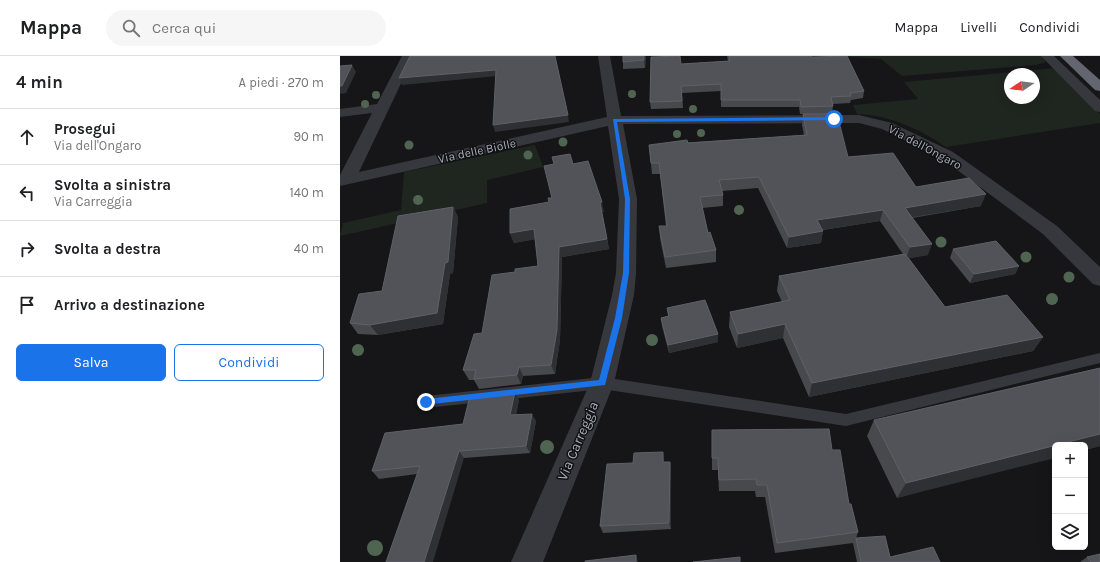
<!DOCTYPE html>
<html lang="it">
<meta charset="utf-8">
<style>
:root{--surface:#fff;--page:#f6f6f6;--text:#202124;--muted:#757577;--line:#e0e0e0;--accent:#1a73e8}
body{margin:0;font-family:Karla,sans-serif;background:var(--page);color:var(--text)}
.controls{position:absolute;right:12px;bottom:12px;display:grid;overflow:hidden;border-radius:6px;box-shadow:0 4px 16px #0002}
.controls button{width:36px;height:36px;display:grid;place-items:center;padding:0;border:0;border-bottom:1px solid var(--line);background:var(--surface);color:var(--text);font:20px sans-serif}
.compass{position:absolute;left:664px;top:12px;width:36px;height:36px;border-radius:50%;background:var(--surface);box-shadow:0 4px 16px #0002;rotate:257deg}
.stop{position:absolute;width:12px;height:12px;margin:-9px;border:3px solid #1a73e8;border-radius:50%;background:#fff}
.stop.end{background:#1a73e8;border-color:#fff;box-shadow:0 1px 4px #0008}
.list{margin:0;padding:0;list-style:none}
h2{display:flex;justify-content:space-between;align-items:center;height:52px;margin:0;padding:0 16px;font-size:17px}
h2 small{font-size:13px;font-weight:400;color:var(--muted)}
.list li{display:grid;grid-template-columns:26px 1fr auto;gap:12px;align-items:center;box-sizing:border-box;height:56px;padding:0 16px;border-top:1px solid var(--line)}
.list b{display:block;font-size:15px;white-space:nowrap}
.list p{margin:0;font-size:13px;white-space:nowrap;color:var(--muted)}
.list em{font-size:13px;font-style:normal;color:var(--muted)}
.actions{display:flex;gap:8px;padding:12px 16px}
.actions a{flex:1;padding:9px 0;border:1px solid var(--accent);border-radius:6px;text-align:center;font-size:14px;color:var(--accent)}
.actions .main{background:var(--accent);color:#fff}
.icon{flex:none;width:22px;height:22px;fill:none;stroke:currentColor;stroke-width:2;stroke-linecap:round;stroke-linejoin:round}
.map{position:relative;flex:none;width:760px;height:506px;overflow:hidden}
header{display:flex;align-items:center;gap:24px;box-sizing:border-box;height:56px;padding:0 20px;background:var(--surface);border-bottom:1px solid var(--line)}
header strong{font-size:19px}
nav{display:flex;gap:22px;margin-inline-start:auto;font-size:14px}
.search{width:280px;height:36px;background:var(--page);display:flex;align-items:center;gap:10px;box-sizing:border-box;padding:0 14px;border-radius:22px;color:var(--muted);font-size:15px}
main{display:flex}
aside{flex:1;background:var(--surface)}
.map>svg:first-child{display:block}
</style>
<header>
<strong>Mappa</strong>
<div class="search"><svg class="icon" aria-label="search" viewBox="0 0 24 24"><circle cx="10" cy="10" r="6"/><path d="M15 15l6 6"/></svg>Cerca qui</div>
<nav><a>Mappa</a><a>Livelli</a><a>Condividi</a></nav>
</header>
<main>
<aside>
<h2>4 min<small>A piedi · 270 m</small></h2>
<ul class="list">
<li><svg class="icon" aria-label="ahead" viewBox="0 0 24 24"><path d="M12 20V5M6 11l6-6 6 6"/></svg><div><b>Prosegui</b><p>Via dell'Ongaro</p></div><em>90 m</em></li>
<li><svg class="icon" aria-label="left" viewBox="0 0 24 24"><path d="M17 20v-9H6M10 6l-5 5 5 5"/></svg><div><b>Svolta a sinistra</b><p>Via Carreggia</p></div><em>140 m</em></li>
<li><svg class="icon" aria-label="right" viewBox="0 0 24 24"><path d="M7 20v-9h11M14 6l5 5-5 5"/></svg><div><b>Svolta a destra</b></div><em>40 m</em></li>
<li><svg class="icon" aria-label="arrive" viewBox="0 0 24 24"><path d="M6 21V4h12l-3 4 3 4H6"/></svg><div><b>Arrivo a destinazione</b></div></li>
</ul>
<div class="actions"><a class="main">Salva</a><a>Condividi</a></div>
</aside>
<div class="map">
<svg width="760" height="506" viewBox="0 0 760 506">
<rect width="100%" height="100%" fill="#161618"/>
<g fill="#1e261f" fill-rule="evenodd">
<path d="M495 0H702L706 6 696 9 562 20 541 3Z"/>
<path d="M715 12 760 58V67L606 91C580 73 549 59 517 58L513 49 578 43 564 26ZM670 18H694V42H670Z"/>
<path d="M195 89 203 111 147 124V147L0 180 3 167 61 154 64 116Z"/>
</g>
<g fill="none" stroke-linecap="round" stroke-linejoin="round">
<path fill="#37383d" fill-rule="evenodd" d="M760 297V307L506 370 262 333 86 352 81 350 79 346 81 342 86 340 262 321 506 358Z"/>
<g fill="#37383d" fill-rule="evenodd">
<path d="M62 0H74L19 116 267 61 258 0H270L281 60 519 59 552 67 613 96 717 170 760 211V230L753 228 703 178 601 102 542 73 519 67 283 68 297 143 296 217 294 239 274 327 203 506H171L250 327 272 239 276 217 279 143 268 70 0 130V119L32 57 0 61V53L37 48Z"/>
<path d="M701 0H714L760 44V56L755 55Z"/>
</g>
<path fill="#63666e" fill-rule="evenodd" d="M720 0H733L760 24V35L755 34Z"/>
</g>
<g fill="#506452">
<circle cx="292" cy="38" r="4"/>
<circle cx="36" cy="39" r="4"/>
<circle cx="25" cy="48" r="4"/>
<circle cx="353" cy="53" r="4"/>
<circle cx="361" cy="77" r="4"/>
<circle cx="337" cy="78" r="4"/>
<circle cx="223" cy="86" r="4.5"/>
<circle cx="69" cy="89" r="4.5"/>
<circle cx="188" cy="99" r="4.5"/>
<circle cx="78" cy="144" r="5"/>
<circle cx="399" cy="154" r="5"/>
<circle cx="601" cy="186" r="5.5"/>
<circle cx="686" cy="201" r="5.5"/>
<circle cx="729" cy="221" r="5.5"/>
<circle cx="712" cy="243" r="6"/>
<circle cx="312" cy="284" r="6"/>
<circle cx="18" cy="294" r="6"/>
<circle cx="207" cy="391" r="7"/>
<circle cx="35" cy="492" r="8"/>
</g>
<g fill="#47494d">
<path d="M283 0H306L305 12 283 13Z"/>
<path d="M387 0H471L472 1 524 35 523 42 511 44 510 47 493 48V50L492 58H460L459 51H381V35L342 37 343 52 311 53 310 46 341 8 388 5Z"/>
<path d="M463 58 508 101 576 131 641 150 572 162 588 199 569 202 605 251 703 281 693 295 469 341 443 282 397 292 389 271 390 256 442 246 437 235 439 220 563 198 540 165 483 174 481 187 447 192 418 132 382 135 383 139V150L362 152 368 177 376 194V206L326 212 320 182 319 170H326L320 118H312L309 89 464 79 462 69Z"/>
<path d="M214 108H233L264 156H262L269 193 222 201 220 284 215 318 183 320 181 328 139 333 134 324H129L123 314 175 216 198 210 195 183 174 187 170 177 209 146 212 142Z"/>
<path d="M113 151 118 161 113 217 110 218 103 268 38 279 18 278 10 267 42 235Z"/>
<path d="M613 193 679 210 675 218 630 227 610 202Z"/>
<path d="M327 252 378 286 329 297 322 270 321 262 328 260Z"/>
<path d="M179 344 176 359 196 365 190 397 124 402 77 418 39 423 32 415 123 368Z"/>
<path d="M534 364 760 390 745 394V389L557 442 527 380Z"/>
<path d="M372 374 492 394 518 476 516 482 550 501 600 506H517L513 487 435 497 425 441H416L415 435H379L378 414H372Z"/>
<path d="M324 403V406H330L331 414V473L263 477 260 470 293 407Z"/>
<path d="M747 501 760 506H740Z"/>
</g>
<g fill="#2f3033">
<path d="M304 0H306L305 12 304 4Z"/>
<path d="M12 9 16 16 6 37 0 38V30Z"/>
<path d="M156 14 158 20 62 29 59 22Z"/>
<path d="M228 59 229 66 155 76 153 69Z"/>
<path d="M646 138 641 150 561 163 565 152Z"/>
<path d="M262 146 264 156H262L260 147Z"/>
<path d="M113 151 118 161 113 217 110 218 103 268 38 279 30 269Z"/>
<path d="M543 154 540 165 475 175 477 164Z"/>
<path d="M194 173 197 183 174 187 170 177Z"/>
<path d="M483 175 481 187 447 192 449 181Z"/>
<path d="M267 183 269 193 222 201 220 284 215 318 211 309 219 191Z"/>
<path d="M592 188 588 199 566 203 570 191Z"/>
<path d="M679 210 675 218 630 227 634 218Z"/>
<path d="M445 268 443 282 397 292 398 278Z"/>
<path d="M378 278V286L329 297 328 289Z"/>
<path d="M703 281 693 295 469 341 472 327Z"/>
<path d="M179 311 183 320 181 328 177 319Z"/>
<path d="M175 336 179 344 174 367 170 359Z"/>
<path d="M192 358 196 365 190 397 186 390Z"/>
<path d="M760 378V390L745 394V389H717Z"/>
<path d="M715 390V402L557 442 566 427Z"/>
<path d="M119 395 124 402 93 506H84Z"/>
<path d="M323 396 324 403V414L323 406Z"/>
<path d="M330 406 331 414V473L329 467Z"/>
<path d="M296 499 298 506H296Z"/>
</g>
<g fill="#525359" stroke="#5f6168">
<path d="M70 0H215L228 59 153 69 156 14 59 22Z"/>
<path d="M283 0H304V4L283 6Z"/>
<path d="M340 0 341 8 390 5 389 0H471L472 1 507 0 524 35 510 37 511 40 491 41 493 50 461 51 460 44H381V28L341 30 342 45 310 46 311 1Z"/>
<path d="M12 9 2 30H0V10Z"/>
<path d="M463 58H497L508 101 553 97 576 131 629 122 646 138 565 152 592 188 570 191 543 154 477 164 483 175 449 181 419 121 379 124 383 139 360 141 368 177 370 176 376 194 325 201 319 170H327L319 107H311L309 89 347 84 348 87 467 79Z"/>
<path d="M230 98 233 108 248 105 262 146 260 147 267 183 219 191 217 274 211 309 179 311 177 319 134 323 136 314H123L134 278 142 277 152 219 175 216V213L198 210 194 173 170 177V153L209 146 208 142H212L204 110 214 108 212 101Z"/>
<path d="M113 151 108 206 105 207 97 257 30 269 10 267 19 238 42 235 58 160Z"/>
<path d="M656 185 679 210 634 218 613 193Z"/>
<path d="M565 198 605 251 667 239 703 281 472 327 445 268 398 278 390 256 450 244 439 220Z"/>
<path d="M365 244 378 278 328 289 321 262 329 260 327 252Z"/>
<path d="M760 312V378L566 427 534 364Z"/>
<path d="M175 336 170 359 192 358 186 390 119 395 84 506H46L80 410 32 415 45 377 123 368 130 340Z"/>
<path d="M489 373 492 394H500L509 448H511L518 476 437 487 427 429H417L416 423 379 424 378 402H372V374Z"/>
<path d="M323 396V406H330L329 467 260 470 267 408 293 407 294 397Z"/>
<path d="M545 480 550 501 593 491 600 506H521L516 482Z"/>
<path d="M760 498V506H751L747 501Z"/>
<path d="M296 499V506H245V505Z"/>
<path d="M400 501V506H353Z"/>
</g>
<path fill="#1a73e8" d="M494 61 495 64 277 66 290 143 289 217 282 262 265 329 83 349V344L86 343 259 324 275 262 283 217 285 143 273 63Z"/>
<g text-anchor="middle" dominant-baseline="central" stroke-width="3" stroke-linejoin="round" paint-order="stroke">
<g font-size="12" fill="#a8adb8" stroke="#111113">
<text transform="translate(585 91) rotate(28)">Via dell'Ongaro</text>
<text transform="translate(137 95) rotate(-12)">Via delle Biolle</text>
</g>
<g font-size="14" fill="#a8adb8" stroke="#111113">
<text transform="translate(238 385) rotate(-67)">Via Carreggia</text>
</g>
</g>
</svg>
<div class="controls">
<button>+</button>
<button>−</button>
<button><svg class="icon" aria-label="layers" viewBox="0 0 24 24"><path d="M12 4l9 5-9 5-9-5zM3 14l9 5 9-5"/></svg></button>
</div>
<svg class="compass" viewBox="-18 -18 36 36"><path d="M0-13l5 13h-10z" fill="#e53935"/><path d="M0 13l5-13h-10z" fill="#757577"/></svg>
<div class="stop" style="left:494px;top:63px"></div>
<div class="stop end" style="left:86px;top:346px"></div>
</div>
</main>
